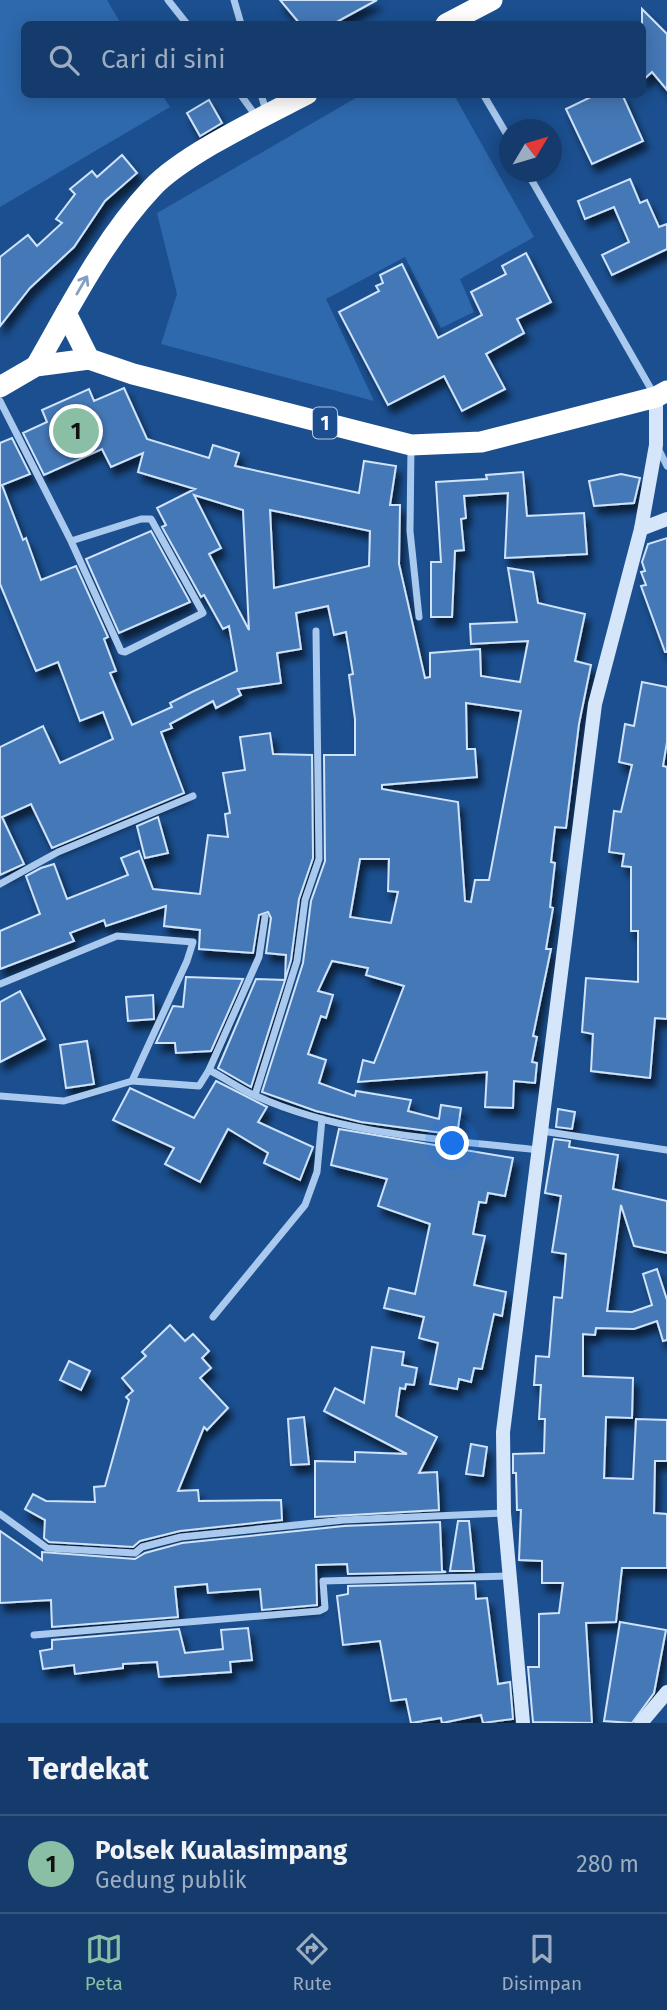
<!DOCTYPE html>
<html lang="id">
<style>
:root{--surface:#143b6b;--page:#1d4271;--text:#f1f3f6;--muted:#9dadc1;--line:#33557e;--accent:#8abfa5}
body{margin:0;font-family:"Fira Sans",sans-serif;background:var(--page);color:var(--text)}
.compass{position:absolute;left:499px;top:119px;width:63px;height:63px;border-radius:50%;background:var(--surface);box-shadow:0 4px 18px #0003;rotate:52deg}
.you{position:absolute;left:453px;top:1144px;width:24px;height:24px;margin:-18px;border:5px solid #fff;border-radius:50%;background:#1a73e8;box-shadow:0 0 0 10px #1a73e833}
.badge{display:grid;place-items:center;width:46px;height:46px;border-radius:50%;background:var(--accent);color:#111;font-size:23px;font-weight:700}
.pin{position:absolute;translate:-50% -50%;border:4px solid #fff;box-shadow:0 2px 7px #0006}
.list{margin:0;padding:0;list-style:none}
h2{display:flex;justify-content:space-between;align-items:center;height:91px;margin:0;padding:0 28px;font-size:30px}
h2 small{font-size:23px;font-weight:400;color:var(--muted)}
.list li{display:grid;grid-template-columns:46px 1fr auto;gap:21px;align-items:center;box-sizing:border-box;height:98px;padding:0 28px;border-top:2px solid var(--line)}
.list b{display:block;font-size:26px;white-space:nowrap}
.list p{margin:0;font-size:23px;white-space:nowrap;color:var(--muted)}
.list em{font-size:23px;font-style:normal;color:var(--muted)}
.icon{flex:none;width:38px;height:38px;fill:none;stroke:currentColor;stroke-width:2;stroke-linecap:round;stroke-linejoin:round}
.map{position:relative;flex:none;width:667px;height:1723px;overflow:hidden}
.search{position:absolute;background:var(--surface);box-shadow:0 4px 18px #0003;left:21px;right:21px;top:21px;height:77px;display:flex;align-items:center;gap:18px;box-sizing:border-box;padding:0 24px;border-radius:10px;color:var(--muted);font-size:26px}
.sheet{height:189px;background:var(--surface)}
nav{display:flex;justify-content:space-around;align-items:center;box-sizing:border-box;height:98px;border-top:2px solid var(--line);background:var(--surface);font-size:19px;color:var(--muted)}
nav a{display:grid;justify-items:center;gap:4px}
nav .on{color:var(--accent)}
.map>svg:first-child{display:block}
</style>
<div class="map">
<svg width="667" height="1723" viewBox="0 0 667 1723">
<defs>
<filter id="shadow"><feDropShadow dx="4.5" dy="8" stdDeviation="3.5" flood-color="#0009"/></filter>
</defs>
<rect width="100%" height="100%" fill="#1b4f8f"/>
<g fill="#2e69ad">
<path d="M0 0H107L121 24H24V94L162 95 170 107 0 207Z"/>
<path d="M361 95H454L534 237 460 279 474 312 441 328 405 257 326 299 374 401 161 344 177 294 157 213Z"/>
</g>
<g fill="#4478b7" stroke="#cfe3fa" stroke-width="2" fill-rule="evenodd" filter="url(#shadow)">
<path d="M280 0H377L333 24H300Z"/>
<path d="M642 9 667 34V90L652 72 642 81Z"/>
<path d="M597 94H622L643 141 592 164 566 109Z"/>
<path d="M209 100 222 123 200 136 187 113Z"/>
<path d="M122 155 137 173 105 201 74 247 30 288 0 326V257L28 235 37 246 62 223 56 219 75 194 70 189 92 171 97 177Z"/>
<path d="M630 179 640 203 647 200 659 227 667 224V249L612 275 602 255 629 242 614 207 585 219 578 201Z"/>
<path d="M526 253 551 302 517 319 524 333 486 354 505 389 462 411 444 376 388 405 339 312 379 291 376 286 383 283 380 275 402 264 438 338 482 315 471 292 506 274 502 266Z"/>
<path d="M124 388 147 439 209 458 213 445 239 453 235 466 359 493 364 461 396 466 390 505H400L399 564 425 678 430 677V653L480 649 481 676 520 682 528 641 471 644 470 624 517 622 508 568 533 572 538 603 585 614 575 661 591 665 579 724 566 828 555 827 551 862 555 863 550 907 553 908 546 949H551L533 1036 537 1037 532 1062 537 1063 535 1083 514 1081 513 1108 485 1107 487 1072 358 1082 363 1060 374 1063 404 986 366 975 368 968 332 961 318 991 333 995 326 1018 321 1016 308 1054 326 1060 319 1083 355 1096 356 1091 411 1100 408 1111 439 1119 441 1105 461 1108 457 1135 361 1122 316 1111 262 1092 303 963 311 901 325 861 324 755H355V719L349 675 353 674 346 632 334 635 328 606 296 613 301 649 277 653 281 683 238 689 241 695 216 708 213 701 170 724 172 728 161 732 184 793 52 848 31 804 2 817 24 864 0 875V747L43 726 60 763 113 739 103 712 80 721 58 662 36 671 0 584V443L12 438 30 474 2 485 23 540 26 538 41 580 76 566 108 637 104 639 116 671 110 673 132 725 172 707 170 703 192 692 237 671 229 626 223 629 204 595 201 597 162 527 166 525 157 508 195 489 138 472 143 453 111 467 102 449 44 475 23 433 47 422 42 410 89 389 94 401ZM194 495 243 510 249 630 209 554 221 548ZM270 510 370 531 369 566 274 588ZM466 703 521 711 489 880H475L471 902 465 901 458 802 382 789V785L477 777 475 749H467ZM360 859H389L388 891 398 892 391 923 350 917Z"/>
<path d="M523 472 527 516 584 513 587 554 505 558 508 493 464 496 466 518 461 519 464 550 455 551 452 617H431V562H441L436 482 487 479 486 475Z"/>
<path d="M621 474 640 478 634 503 594 506 589 481Z"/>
<path d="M151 531 190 602 119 633 86 559Z"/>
<path d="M667 538V652H665L641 586 646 585 641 572 645 571 642 562 648 544Z"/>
<path d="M642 682 667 687V742L663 766 667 767V1019L655 1018 650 1078 591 1071 593 1034 582 1032 586 978 638 982V931H631V867L622 866 624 854 609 852 614 811 621 812 632 765 619 762 625 724 634 726Z"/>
<path d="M270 733 273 754 312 755 313 858 299 899 291 960 285 980 286 955 266 953 271 918 268 912 259 915 253 953 199 949 200 930 164 926 166 906 106 926 104 920 70 933 74 941 0 969V931L40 914 26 876 41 868 54 864 67 899 128 875 121 858 139 851 153 889 200 894 208 835 228 837 225 814 230 813 223 773 245 770 240 737Z"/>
<path d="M158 817 168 853 145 858 137 826Z"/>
<path d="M186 977 243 979 211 1051 176 1053 175 1043H156L173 1006 183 1007Z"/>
<path d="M256 979 285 980 251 1087 218 1068Z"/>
<path d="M20 991 45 1039 0 1062V1002Z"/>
<path d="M153 995 154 1019 128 1021 126 997Z"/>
<path d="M87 1041 94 1084 66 1088 60 1045Z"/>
<path d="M216 1081 267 1107 258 1122 313 1147 300 1180 264 1163 268 1153 228 1129 200 1182 165 1164 174 1148 113 1120 130 1088 194 1118Z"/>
<path d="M558 1109 575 1112 572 1129 556 1127Z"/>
<path d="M339 1129 513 1158 505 1196 488 1193 486 1203 479 1202 473 1234 485 1236 474 1285 506 1292 502 1316 494 1314 482 1369 474 1368 471 1382 459 1379 457 1389 430 1384 438 1343 419 1338 424 1317 384 1308 389 1288 415 1294 430 1224 378 1206 387 1179 331 1165Z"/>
<path d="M554 1139 570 1141 569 1147 618 1155 613 1189 667 1201V1253L634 1246 621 1205 607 1311 632 1312 652 1305 643 1274 657 1269 667 1300V1340L663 1341 657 1321 634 1329 596 1328 595 1335 583 1334V1376L633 1378 632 1418 606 1417 604 1478 633 1479 636 1419 667 1420V1461H655L654 1513 667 1514V1568H622L616 1622 586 1623 592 1723 533 1722 528 1667H539V1614L559 1613 563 1583H542V1561L519 1560 521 1510H517L516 1473H513V1454L544 1453 545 1419H539L541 1385H534L536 1356 549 1357 554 1297 562 1298 566 1254 552 1252 561 1196 545 1193Z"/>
<path d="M170 1325 185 1341 193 1334 209 1351 202 1358 211 1368 200 1378 228 1408 207 1430 204 1427 178 1491 198 1490 199 1501 281 1500 282 1520 180 1531 140 1541 133 1547 49 1542 44 1538 45 1520 25 1509 33 1494 46 1501 95 1502 94 1487 105 1486 129 1400 126 1397 133 1391 122 1378 146 1356 142 1352Z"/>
<path d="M372 1347 404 1352 402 1365 417 1368 414 1385 406 1384 405 1389 400 1388 396 1416 437 1437 419 1473 437 1472 439 1510 315 1517V1461L355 1462V1452L407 1454 324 1411 335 1388 364 1403Z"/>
<path d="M69 1361 90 1371 81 1390 60 1380Z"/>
<path d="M304 1417 309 1464 291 1465 288 1419Z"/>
<path d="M471 1444 487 1447 483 1476 466 1474Z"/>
<path d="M458 1521H469L474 1571H450Z"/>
<path d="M440 1522 442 1571 446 1572 348 1574 347 1564 316 1565 317 1605 262 1610 260 1589 208 1593 207 1584 175 1587 178 1617 52 1627 51 1600 0 1603V1531L42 1560V1552L135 1559 145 1553 182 1543 344 1526Z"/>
<path d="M475 1583 476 1599 487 1598 498 1684 510 1682 513 1719 483 1723 481 1715 442 1723 441 1718 411 1723 406 1699 391 1701 380 1641 343 1645 337 1596 348 1594V1586Z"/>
<path d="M620 1622 666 1630 654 1693 632 1723 604 1721Z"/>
<path d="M248 1628 252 1660 230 1662 231 1672 159 1677 157 1662 123 1664V1668L75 1674 74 1665 43 1669 40 1651 52 1649V1640L179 1629 185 1653 223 1649 221 1630Z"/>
</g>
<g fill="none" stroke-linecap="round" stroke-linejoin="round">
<g stroke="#a9c9ee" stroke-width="7">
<path d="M168 0 187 24"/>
<path d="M234 0 241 24"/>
<path d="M240 94 256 116"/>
<path d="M261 94 266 111"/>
<path d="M483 94 510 140"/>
<path d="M527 172 655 396"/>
<path d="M0 401 71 541 121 651 125 652 203 613 151 519H141L71 541"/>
<path d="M411 446 410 531 419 617"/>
<path d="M658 448 667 466"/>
<path d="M0 884 58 852 193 796"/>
<path d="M0 984 117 936 193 942 187 961 132 1081 199 1086 209 1070C225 1078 240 1089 256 1096 345 1136 444 1139 539 1150"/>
<path d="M209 1070 259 957 265 917"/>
<path d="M255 1095 297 961 305 900 319 859 316 631"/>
<path d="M0 1096 64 1101 132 1081"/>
<path d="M542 1131 667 1150"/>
<path d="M213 1317 305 1205 317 1172 322 1119"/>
<path d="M0 1514 47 1548 135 1553 142 1547 181 1537 344 1520 504 1513"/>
<path d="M34 1635 319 1611 325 1608 323 1581 509 1576"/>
</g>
<g stroke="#d6e6fa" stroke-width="14">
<path d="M641 529 667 519"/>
<path d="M523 1723 504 1513 503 1432 595 704 641 529 656 445V397"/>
<path d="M641 1723 667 1692"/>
</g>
<g stroke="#fff" stroke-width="21">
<path d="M446 24 492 0"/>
<path d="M66 313 89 359"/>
<path d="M36 366C71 305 104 239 152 188 184 154 265 116 307 94"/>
<path d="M0 387 36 366 89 359 133 374 411 445 481 442 656 397 667 391"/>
</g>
</g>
<defs><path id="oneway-shaft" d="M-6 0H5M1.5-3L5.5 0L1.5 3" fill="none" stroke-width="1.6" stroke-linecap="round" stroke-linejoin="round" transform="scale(1.75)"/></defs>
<use stroke="#829ec1" href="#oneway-shaft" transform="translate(82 285) rotate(-60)"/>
<g text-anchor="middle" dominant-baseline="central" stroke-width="5" stroke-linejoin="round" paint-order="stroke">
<rect fill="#1b4f8f" stroke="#bbcadd" stroke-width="2" x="313" y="407.5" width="24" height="31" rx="5"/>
<g font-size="19" font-weight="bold" fill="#fff">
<text x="325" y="423">1</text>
</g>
</g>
</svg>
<svg class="compass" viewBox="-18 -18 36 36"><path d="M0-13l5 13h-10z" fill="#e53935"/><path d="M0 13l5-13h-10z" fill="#9dadc1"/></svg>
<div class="you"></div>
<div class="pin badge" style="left:76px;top:431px">1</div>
<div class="search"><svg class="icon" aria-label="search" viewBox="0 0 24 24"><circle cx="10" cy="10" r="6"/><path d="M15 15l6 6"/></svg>Cari di sini</div>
</div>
<section class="sheet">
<h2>Terdekat<small></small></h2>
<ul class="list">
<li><span class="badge">1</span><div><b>Polsek Kualasimpang</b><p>Gedung publik</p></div><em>280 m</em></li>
</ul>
</section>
<nav>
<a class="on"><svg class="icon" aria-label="map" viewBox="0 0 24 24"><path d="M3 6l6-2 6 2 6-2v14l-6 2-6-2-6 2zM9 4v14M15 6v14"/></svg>Peta</a>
<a><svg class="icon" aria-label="directions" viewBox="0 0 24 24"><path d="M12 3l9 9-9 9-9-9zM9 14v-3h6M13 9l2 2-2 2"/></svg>Rute</a>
<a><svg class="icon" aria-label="saved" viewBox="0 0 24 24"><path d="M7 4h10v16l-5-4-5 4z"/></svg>Disimpan</a>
</nav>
